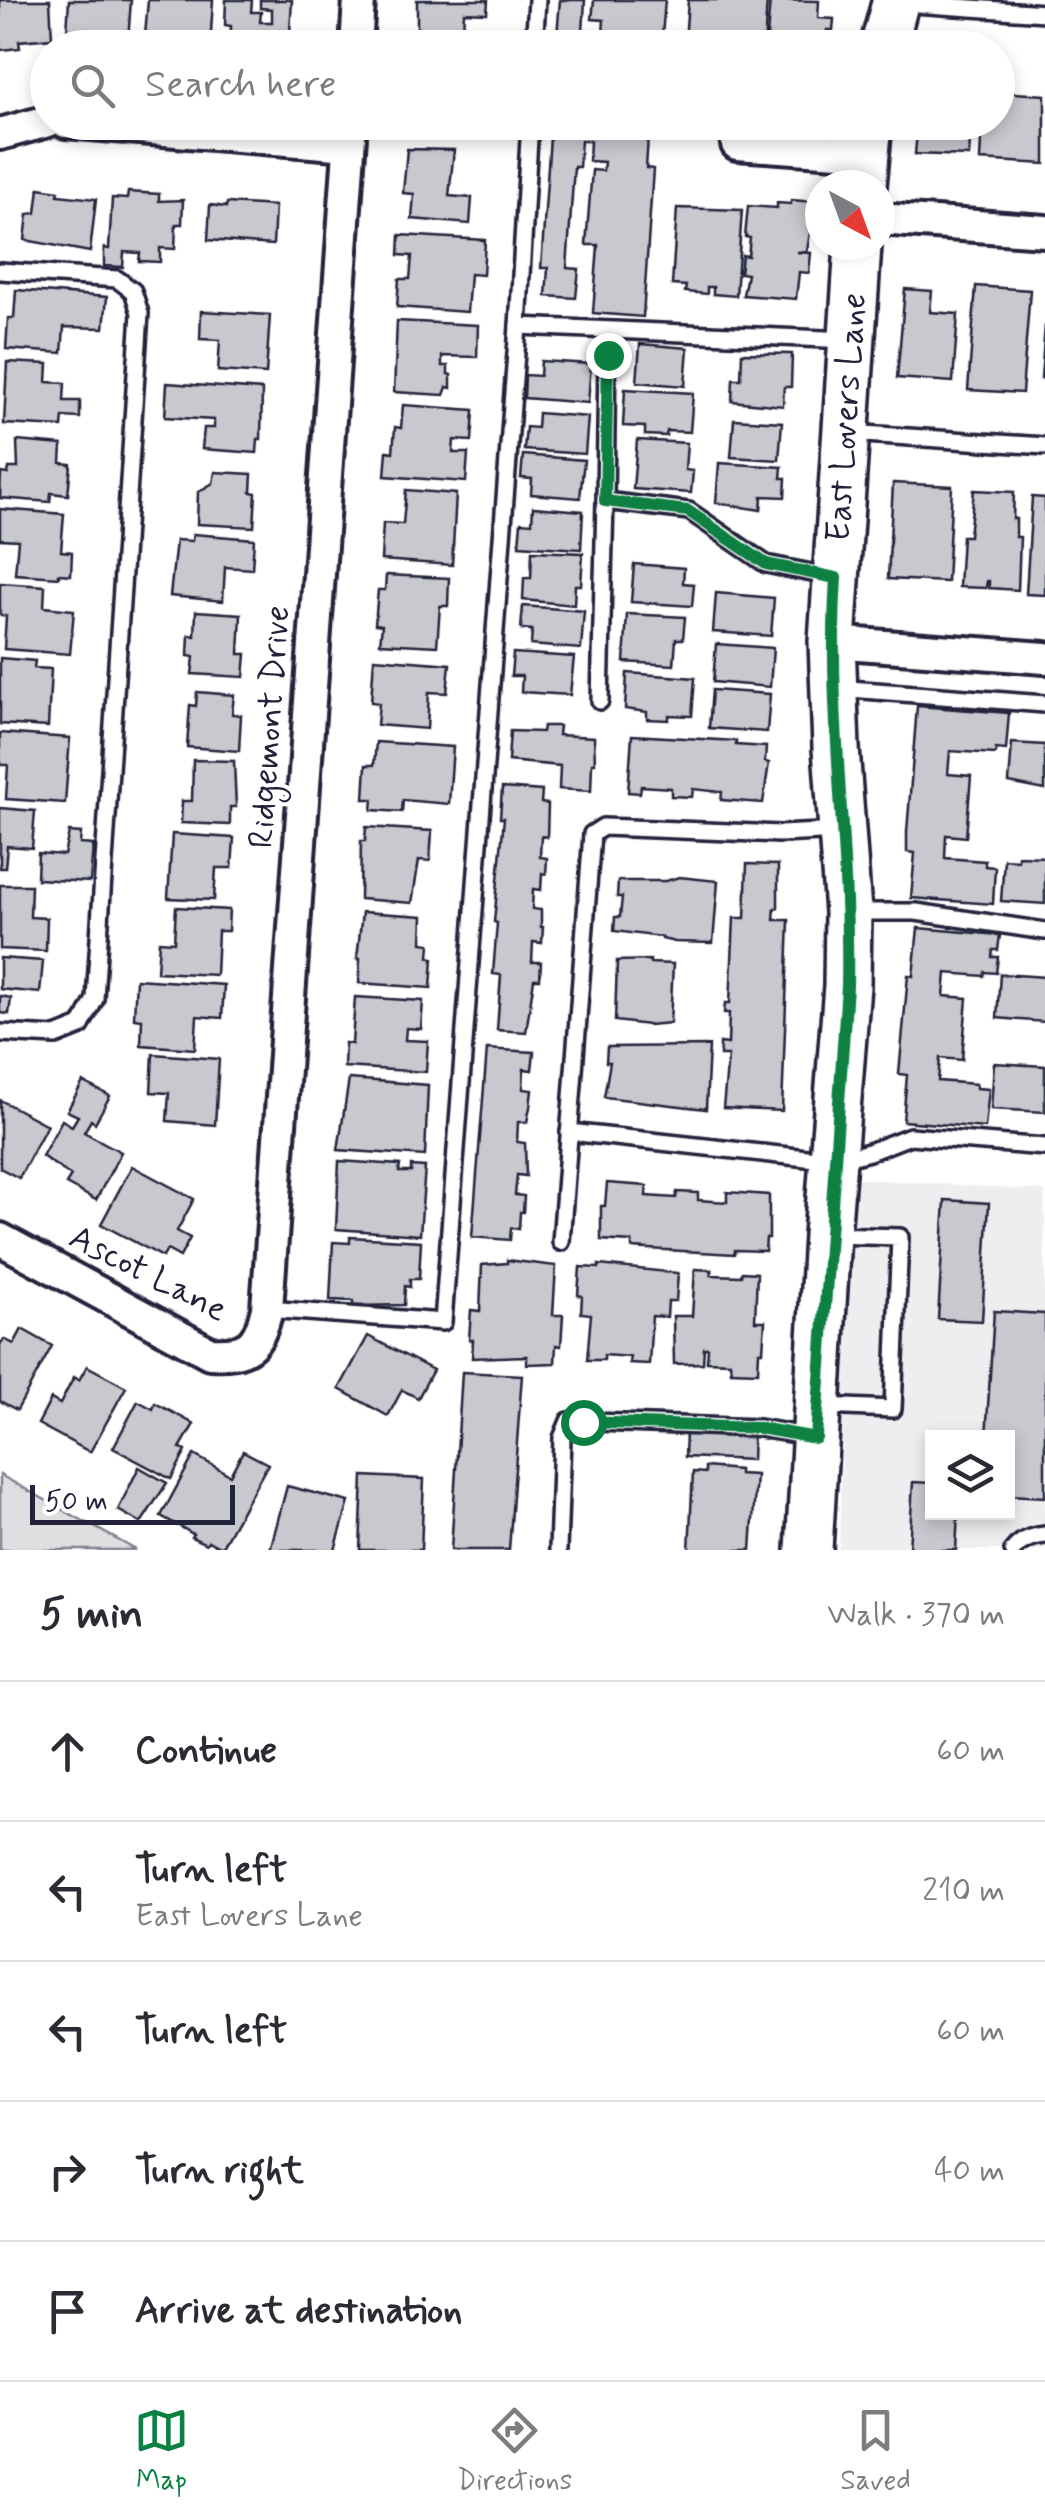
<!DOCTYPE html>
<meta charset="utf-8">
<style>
:root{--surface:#fff;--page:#f2f2f3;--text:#2b2b33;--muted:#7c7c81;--line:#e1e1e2;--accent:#0b8043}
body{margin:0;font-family:Mynerve,sans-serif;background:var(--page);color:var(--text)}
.controls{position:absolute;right:30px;bottom:30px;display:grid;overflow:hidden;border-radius:0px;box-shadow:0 5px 15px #0003}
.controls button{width:90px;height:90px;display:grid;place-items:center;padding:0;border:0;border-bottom:2px solid var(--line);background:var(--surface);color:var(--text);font:50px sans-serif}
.compass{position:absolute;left:805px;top:170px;width:90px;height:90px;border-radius:50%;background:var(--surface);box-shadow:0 5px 15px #0003;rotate:139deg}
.scale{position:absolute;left:30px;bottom:25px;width:205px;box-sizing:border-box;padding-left:10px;border:5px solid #22223b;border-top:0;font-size:28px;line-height:35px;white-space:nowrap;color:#22223b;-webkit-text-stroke:8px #fff;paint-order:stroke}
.stop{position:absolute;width:30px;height:30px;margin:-22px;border:8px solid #0b8043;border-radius:50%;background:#fff}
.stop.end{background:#0b8043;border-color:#fff;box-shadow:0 2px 10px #0008}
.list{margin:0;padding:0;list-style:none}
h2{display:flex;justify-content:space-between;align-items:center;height:130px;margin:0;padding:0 40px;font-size:42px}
h2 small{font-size:32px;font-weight:400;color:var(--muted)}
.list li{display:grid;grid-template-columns:65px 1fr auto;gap:30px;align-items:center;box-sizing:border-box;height:140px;padding:0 40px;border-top:2px solid var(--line)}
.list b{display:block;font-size:38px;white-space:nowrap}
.list p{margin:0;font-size:32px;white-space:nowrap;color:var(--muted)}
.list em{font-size:32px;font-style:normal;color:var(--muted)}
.icon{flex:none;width:55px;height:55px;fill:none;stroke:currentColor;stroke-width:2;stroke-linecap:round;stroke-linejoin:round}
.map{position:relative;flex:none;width:1045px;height:1550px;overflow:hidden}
.search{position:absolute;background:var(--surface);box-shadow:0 5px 15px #0003;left:30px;right:30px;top:30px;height:110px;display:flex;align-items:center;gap:25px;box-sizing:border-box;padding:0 35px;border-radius:55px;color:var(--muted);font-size:38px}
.sheet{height:830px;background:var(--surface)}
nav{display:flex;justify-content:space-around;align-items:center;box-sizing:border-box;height:140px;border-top:2px solid var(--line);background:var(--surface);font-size:28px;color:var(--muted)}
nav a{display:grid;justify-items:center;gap:5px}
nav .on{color:var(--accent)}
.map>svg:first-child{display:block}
</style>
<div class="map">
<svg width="1045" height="1550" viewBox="0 0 1045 1550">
<rect width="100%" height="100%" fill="#fff"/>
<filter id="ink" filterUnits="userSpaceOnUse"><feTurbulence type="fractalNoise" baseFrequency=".01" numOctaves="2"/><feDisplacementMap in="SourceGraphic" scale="20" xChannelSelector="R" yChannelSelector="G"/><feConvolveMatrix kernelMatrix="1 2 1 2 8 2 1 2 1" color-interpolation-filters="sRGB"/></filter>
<g filter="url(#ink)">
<path fill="#eeeef1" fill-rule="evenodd" d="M850 1178 1045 1191V1550H839ZM932 1438H1008V1512H932Z"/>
<path fill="#dfdfe2" stroke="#80808e" stroke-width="2.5" d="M0 1475 136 1550H0Z"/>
<g fill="#c8c8cf" stroke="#22223b" stroke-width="2.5">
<path d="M0 0H50L52 38 19 41 20 48 0 50Z"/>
<path d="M69 0H131L128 41 94 38 93 48H66Z"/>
<path d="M148 0H213L210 48H144Z"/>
<path d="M226 0H252L251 12H261L260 22H272V9L260 8V0H292L289 48H230L231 26 225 25Z"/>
<path d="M417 0H488L487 13 464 12 462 48H417Z"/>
<path d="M560 0H585L582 48H556Z"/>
<path d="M594 0H665L661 48H602L604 20 592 19Z"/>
<path d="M688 0H767L764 48H695V44L685 43Z"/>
<path d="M770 0 819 1 818 18 834 19 833 30H827L826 48H766Z"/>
<path d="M998 92 1045 95V164L980 160 982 122H998Z"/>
<path d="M423 122H466V134L428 133V128L422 127Z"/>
<path d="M551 122H582L581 135 590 136 591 122H649L646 168 653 169 643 317 593 313 598 245H586L592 170 603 171 604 162 589 161 590 141H581L579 167H574L567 268 579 269 576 298 546 296 548 268H541Z"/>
<path d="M918 122 971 125 969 156 915 154Z"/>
<path d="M407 149 454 150 449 196 472 198 470 224 412 219 414 194 403 193Z"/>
<path d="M39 188 59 191 58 195 96 199 90 252 25 240 28 214 36 213Z"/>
<path d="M128 192 159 194V201L183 200 182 224H176L175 249 160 248V262L139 261 140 253 124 252 123 267 104 266V248L109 249 112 198 127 199Z"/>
<path d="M791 200 815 202 807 251 797 252 811 253 809 273 799 272 796 299 743 295 747 274 740 273 742 255 748 256 750 238 745 237 748 206 777 208V203L791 204Z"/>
<path d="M227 203 275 206 273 245 208 240 210 205 226 207Z"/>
<path d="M677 208 742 210 736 296 713 294V287H707V294L685 292 686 286 672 285Z"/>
<path d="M400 235 485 240 483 275 470 274 467 312 397 307 399 279H410L412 256 399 255Z"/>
<path d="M976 286 1030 290 1022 393 968 390Z"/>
<path d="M905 289 932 291 930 312 958 314 953 382 897 378Z"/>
<path d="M16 290 107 297 104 328 64 327 62 353 6 349 8 318H14Z"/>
<path d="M201 311 270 315 266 374 218 371 220 340 200 339Z"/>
<path d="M397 321 478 325 477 357 442 356V366H448V374L451 375V388L447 387 444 395 394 392Z"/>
<path d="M1045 325V380L1041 379Z"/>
<path d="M640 344 688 348 685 386 637 382Z"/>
<path d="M742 353 792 354 791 387H784L783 406 732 401 733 379H741Z"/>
<path d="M541 361 591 364 588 403 524 398 525 375 540 376Z"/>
<path d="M7 362 48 364 47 382 65 383 64 401H80V418L63 417 62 427 4 424Z"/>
<path d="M167 383 262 390 261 439H258L257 453 202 449 204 428H214V420L165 417Z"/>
<path d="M625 389 693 393 690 432 667 431 666 436 645 435V427L623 426Z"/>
<path d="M403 405 474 410 472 441 454 440 453 453H468L466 482 385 476 387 451 393 452 395 427 401 428Z"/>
<path d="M538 413 588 417 585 454 524 450 526 427 537 428Z"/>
<path d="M734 419 782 422 779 460 731 457Z"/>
<path d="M637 440 687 443 685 470 693 471 691 493 633 489Z"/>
<path d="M17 441 62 445 61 463 71 464 68 495 51 493 50 502 0 498 1 473 8 474 9 468H18Z"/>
<path d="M523 455 584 460 580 498 531 494 532 479 521 478Z"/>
<path d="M719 463 782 467 781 478H786L785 497 762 496 761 510 716 503Z"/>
<path d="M215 472 252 474 251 492 256 493 254 527 197 524 198 492 213 483Z"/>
<path d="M893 483 952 486 947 582 888 579Z"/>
<path d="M406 490 456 494 452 565 381 560 383 523 403 524Z"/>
<path d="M974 490 1014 492 1013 519H1016V537H1020L1018 590 989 588V581H987L986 588 959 587 962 536H969Z"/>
<path d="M1032 497 1045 498V595L1026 594Z"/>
<path d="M533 507 583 511 581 549 519 545 521 522 532 523Z"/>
<path d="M0 509 64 514 61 551 72 552 71 575 58 574 59 577 15 574 18 540 0 539Z"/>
<path d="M193 534 254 539 252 569 225 567 223 601 170 596 176 540 192 541Z"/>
<path d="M532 551 583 553 581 585H575L574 605 523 600 524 578H531Z"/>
<path d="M634 564 684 568 683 583 694 584 692 606 631 602Z"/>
<path d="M386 575 449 578 448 606H440L437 646 380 643 382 625 375 624 378 590H385Z"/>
<path d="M0 583 45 586 44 607 74 610 70 654 4 649 6 616 0 615Z"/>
<path d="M716 593 774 598 771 636 713 632Z"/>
<path d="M523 606 584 611 581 649 531 645 532 630 521 629Z"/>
<path d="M196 611 241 614 239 654H246L244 677 192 674 194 657 188 656 189 635 195 636Z"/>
<path d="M627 614 685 617 683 639H676L674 665 624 662Z"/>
<path d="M716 644 773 648 770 687 713 682Z"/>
<path d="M513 653 574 657 570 695 521 692 522 676H511Z"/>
<path d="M0 658 35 661 34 668 51 669 48 727 0 724Z"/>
<path d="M374 658 450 664 447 693 429 692 427 729 377 725 379 703 371 702Z"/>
<path d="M627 673 695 678 692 716 669 715V720L647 719V712L625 709Z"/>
<path d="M712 690 770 694 767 732 709 728Z"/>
<path d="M197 692 234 695 232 714 241 715 239 751 187 747 190 705 196 706Z"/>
<path d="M917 706 1009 713 1006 750 996 749 995 754 950 751 948 774 971 776 966 837 946 835 945 858 985 861V866L995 867 993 904 911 898 915 853 907 852V832Z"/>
<path d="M543 726H559L558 735 594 737 595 763H592L591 791 559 789 560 766 508 761 510 731 542 732Z"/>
<path d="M0 733 70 738 65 803 6 799 8 765H0Z"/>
<path d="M632 735 736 741V745L766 747 765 762 769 763 763 803 721 800 722 792 693 789 692 797 671 796V788L641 786 640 793 628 792Z"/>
<path d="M376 742 453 747 449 804 403 800 402 812 372 810 373 799H364L366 765H374Z"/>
<path d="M1012 743 1045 745V790L1009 783Z"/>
<path d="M193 760 234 761 236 807H230V825L181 823 182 801H192Z"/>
<path d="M502 788 542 791 541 803 548 804 547 837 541 836 540 857 547 858 546 874 542 873 541 890 533 889 532 909 541 910V927H543L542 943 533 942 532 962H541L540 979H534L526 1032 497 1030 501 975 493 974 497 923 494 922 504 818H500Z"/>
<path d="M0 808 35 811 32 848 7 846 5 868H0Z"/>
<path d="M366 827 432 831 430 861 419 860 412 903 360 899 361 841H365Z"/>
<path d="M69 832 81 833 80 844 93 845 90 882 37 879 38 853 64 855Z"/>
<path d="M172 834 234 838 232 868H216L214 900 168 898Z"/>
<path d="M1018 856 1045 857V904L1001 901 1004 859 1018 860Z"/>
<path d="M747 864 778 865V908H775L774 920H789L782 1111 723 1108 728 1056H720V1043L728 1044 729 1013H724L725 1003H730L734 918H745Z"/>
<path d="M679 877 718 881 713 943 675 942 662 939V937L614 931 615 917H620L622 897H617L618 881H666Z"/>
<path d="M0 885H31L30 917 47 918 46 951 0 949Z"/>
<path d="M176 907 229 910 228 931H218L216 975 157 972 159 941 174 942Z"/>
<path d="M362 912 423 916 422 943 430 944 429 957 433 958 431 988 359 983 360 959H357Z"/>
<path d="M918 928 1000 935 998 950H993L992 957H998L996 973 985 972 984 976 946 973 944 996 967 998 962 1060 940 1058 938 1081 976 1084V1088L989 1089 985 1128 903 1121 907 1075 899 1074 908 975 913 976Z"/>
<path d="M0 958 43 961 40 993 0 989Z"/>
<path d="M650 960V963L673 964 670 1023 648 1025 615 1021 617 961Z"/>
<path d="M1000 974 1045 977V1022L997 1018Z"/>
<path d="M136 979 224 985 222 1018 197 1016 195 1049 141 1045 142 1019 134 1018Z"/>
<path d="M0 996 11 998 9 1014 0 1013Z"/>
<path d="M355 997 423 1001 421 1029 406 1028 405 1040 428 1041 426 1072 344 1067 345 1043 352 1044Z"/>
<path d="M709 1046 706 1109 604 1097 610 1062H606L607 1047Z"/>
<path d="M487 1049 534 1052 532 1070 524 1069 523 1089 532 1090 530 1107 527 1122H518L517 1142 525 1143 526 1176 517 1175 515 1195 524 1196 523 1212H520L519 1229 511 1228 510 1240 472 1237Z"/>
<path d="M153 1054 219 1059 215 1125 167 1121 169 1093 151 1092Z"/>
<path d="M994 1063 1045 1066V1112L991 1109Z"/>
<path d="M349 1079 428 1085 425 1156 338 1150Z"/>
<path d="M83 1082 110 1096 95 1123 91 1120 84 1132 121 1152 96 1200 66 1184 71 1176 42 1156 62 1120 72 1126 78 1116 67 1111Z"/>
<path d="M0 1100 47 1125 19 1178 0 1168Z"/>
<path d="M339 1161 400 1165 399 1172H411V1166L425 1167 420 1235 336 1229Z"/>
<path d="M132 1166 194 1199 177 1231 190 1238 180 1257 167 1250 163 1257 101 1224Z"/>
<path d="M607 1183 647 1186 646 1196 676 1198 677 1192 698 1193V1200L727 1202V1192L769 1195V1238H766L765 1251 735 1250 734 1254 632 1248V1242L601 1240V1206H605Z"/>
<path d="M945 1200 989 1203 982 1321 938 1319Z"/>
<path d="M350 1237 421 1241 419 1279H410V1287L405 1286 404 1305 353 1306V1301L330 1300 333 1242 350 1243Z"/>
<path d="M507 1260 556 1266 553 1315H563L561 1346 556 1345 555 1363 527 1364V1356L472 1358 473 1340H469L471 1310 480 1311 482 1265 507 1263Z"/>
<path d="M599 1265 678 1273 676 1301H668L667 1317 652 1316 649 1364 629 1363 630 1357 604 1355V1360H587L591 1314 581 1313 582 1296 578 1295 580 1267 599 1268Z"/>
<path d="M695 1269 712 1270 711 1275 741 1276 742 1272 757 1273 755 1321H765L763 1351H759L758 1372 731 1371 730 1362 707 1361 708 1348H704L703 1363 674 1364 673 1316H692Z"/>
<path d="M994 1311 1045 1314V1497L1008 1495V1438H986Z"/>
<path d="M22 1329 52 1346 17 1410 0 1401V1345L4 1339 14 1344Z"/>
<path d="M368 1336 433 1370 418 1398 402 1390 388 1416 339 1389Z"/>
<path d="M87 1366 126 1387 90 1452 38 1424 51 1399 60 1404 74 1377 79 1380Z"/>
<path d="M462 1372 522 1375 509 1550H451Z"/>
<path d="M138 1401 153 1409 155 1403 194 1424 180 1448 186 1451 171 1479 113 1448Z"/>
<path d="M686 1430 753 1433 752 1460 685 1457Z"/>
<path d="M243 1451 268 1464 221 1548 208 1541 206 1544 191 1537 193 1534 161 1516 194 1455 230 1475Z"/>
<path d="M139 1467 167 1483 141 1523 118 1510Z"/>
<path d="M705 1467 739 1470V1474L756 1475 751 1550H689L693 1472 705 1473Z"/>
<path d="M932 1474V1512H958L956 1550H909L913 1482 931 1483Z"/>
<path d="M363 1476 424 1479 421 1550H360Z"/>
<path d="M287 1486 349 1502 335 1550H270Z"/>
</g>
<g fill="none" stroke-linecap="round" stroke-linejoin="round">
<g stroke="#22223b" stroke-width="22">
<g id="lane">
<path d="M899 3 1045 13"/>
<path d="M534 48 537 0"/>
<path d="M530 122 518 326 849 340"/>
<path d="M0 271 117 279 133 291 140 313 95 999 81 1026 56 1036 0 1033"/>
<path d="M607 355 605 501 689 511 766 564 832 577"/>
<path d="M849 433 1045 446"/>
<path d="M837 688 1045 704"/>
<path d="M600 701 605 501"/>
<path d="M852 912H916L1045 931"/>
<path d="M569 1132 834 1161 869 1152 910 1136 1045 1147"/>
<path d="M561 1242 592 834 603 827 780 834 840 831"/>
<path d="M267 1309 443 1322 518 326"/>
<path d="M822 1406 893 1409 900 1237 831 1235"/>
<path d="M558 1550 562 1438 569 1421 759 1428 812 1437"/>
<path d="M1013 1550C1021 1540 1033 1536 1045 1535"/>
</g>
</g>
<g stroke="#22223b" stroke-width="38">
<g id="street">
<path d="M356 48 359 0"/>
<path d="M66 122 349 145"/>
<path d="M0 134 48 121"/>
<path d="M737 144 866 153"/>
<path d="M880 219 1045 231"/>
<path d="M832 642 1045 658"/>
<path d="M0 1239 210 1353C248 1355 258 1347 267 1309L351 122"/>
</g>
</g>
<g stroke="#22223b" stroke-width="52">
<g id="secondary">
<path d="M883 48 896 0"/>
<path d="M863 185 869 122"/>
<path id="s1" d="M809 1550 827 1235 847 986 848 912 836 748 832 642 858 245"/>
</g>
</g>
<use href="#lane" stroke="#fff" stroke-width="15"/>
<use href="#street" stroke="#fff" stroke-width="30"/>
<use href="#secondary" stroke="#fff" stroke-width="45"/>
</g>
</g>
<g fill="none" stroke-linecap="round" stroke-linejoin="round" filter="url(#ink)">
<path stroke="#0b8043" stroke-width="12" d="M583 1422 759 1428 816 1438 847 986C850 850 827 715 836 578L766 564 688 511 605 501 608 355"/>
</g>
<g text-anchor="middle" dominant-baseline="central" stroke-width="8" stroke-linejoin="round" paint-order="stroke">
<g font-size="35" fill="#22223b" stroke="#fff">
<text stroke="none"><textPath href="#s1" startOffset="1135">East Lovers Lane</textPath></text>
<text transform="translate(270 727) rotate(-86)">Ridgemont Drive</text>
<text transform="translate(148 1274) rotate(27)">Ascot Lane</text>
</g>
</g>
</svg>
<div class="controls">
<button><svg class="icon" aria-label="layers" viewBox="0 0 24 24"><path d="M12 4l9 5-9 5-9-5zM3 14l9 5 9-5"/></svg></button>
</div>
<svg class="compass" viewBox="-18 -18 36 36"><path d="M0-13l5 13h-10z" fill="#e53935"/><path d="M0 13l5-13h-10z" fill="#7c7c81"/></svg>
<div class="scale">50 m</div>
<div class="stop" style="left:583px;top:1422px"></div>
<div class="stop end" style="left:608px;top:355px"></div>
<div class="search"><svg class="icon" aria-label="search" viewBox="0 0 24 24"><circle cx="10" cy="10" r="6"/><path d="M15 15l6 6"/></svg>Search here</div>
</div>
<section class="sheet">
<h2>5 min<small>Walk · 370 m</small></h2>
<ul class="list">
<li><svg class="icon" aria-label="ahead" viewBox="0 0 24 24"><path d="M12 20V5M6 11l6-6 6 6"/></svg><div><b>Continue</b></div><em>60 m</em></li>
<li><svg class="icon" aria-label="left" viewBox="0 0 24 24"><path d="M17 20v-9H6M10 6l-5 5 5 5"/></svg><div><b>Turn left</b><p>East Lovers Lane</p></div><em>210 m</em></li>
<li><svg class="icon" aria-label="left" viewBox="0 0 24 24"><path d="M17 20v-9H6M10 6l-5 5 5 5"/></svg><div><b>Turn left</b></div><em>60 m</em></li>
<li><svg class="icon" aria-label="right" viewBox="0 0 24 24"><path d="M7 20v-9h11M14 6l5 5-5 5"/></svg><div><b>Turn right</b></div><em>40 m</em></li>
<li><svg class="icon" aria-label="arrive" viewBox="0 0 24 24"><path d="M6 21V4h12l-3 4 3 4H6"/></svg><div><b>Arrive at destination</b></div></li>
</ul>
</section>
<nav>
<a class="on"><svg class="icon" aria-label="map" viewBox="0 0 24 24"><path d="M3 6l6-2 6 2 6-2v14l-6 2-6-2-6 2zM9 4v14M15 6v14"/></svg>Map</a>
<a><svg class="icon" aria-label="directions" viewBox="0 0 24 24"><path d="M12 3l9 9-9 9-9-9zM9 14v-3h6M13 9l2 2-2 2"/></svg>Directions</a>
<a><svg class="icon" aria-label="saved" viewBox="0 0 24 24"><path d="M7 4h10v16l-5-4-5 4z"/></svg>Saved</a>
</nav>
